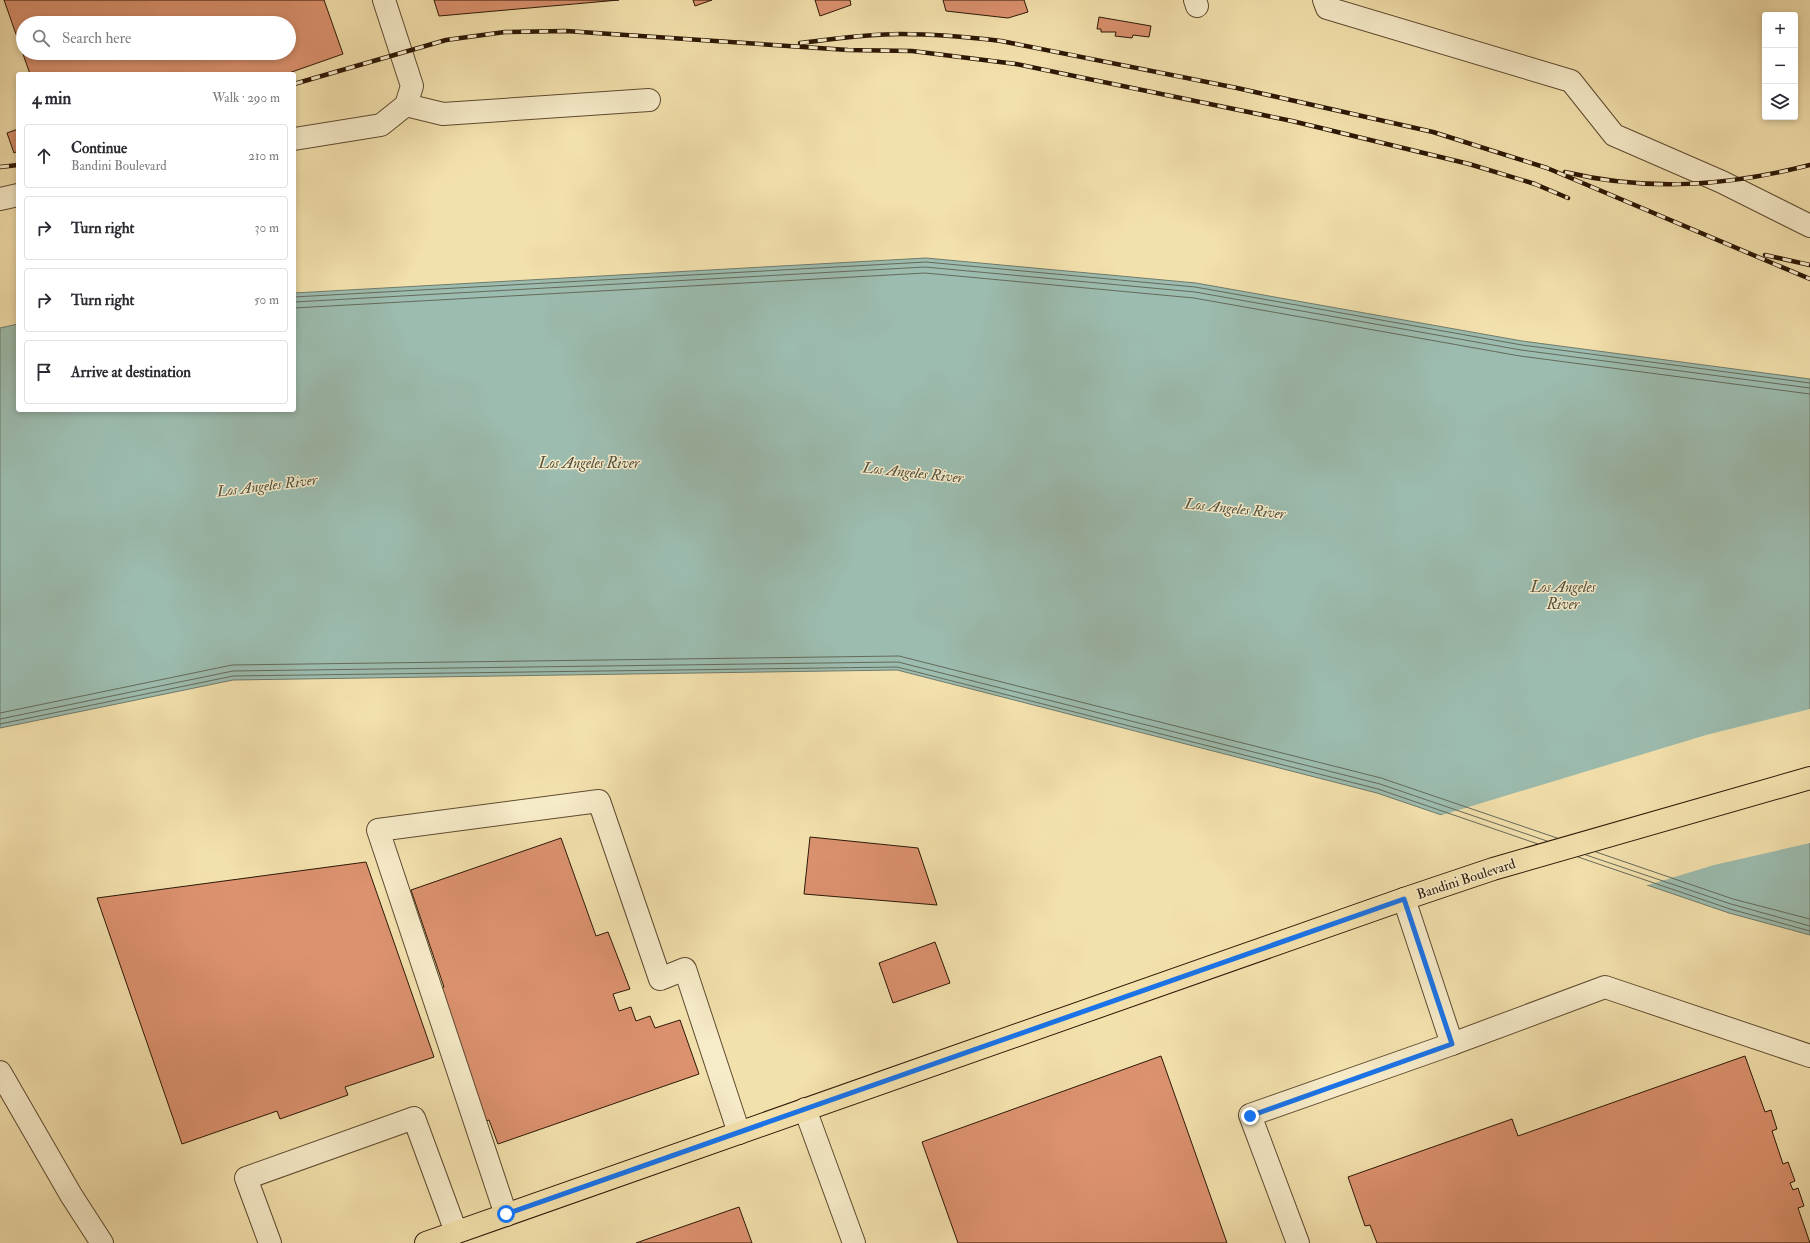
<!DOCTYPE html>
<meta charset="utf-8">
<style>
:root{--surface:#fff;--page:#f7f7f7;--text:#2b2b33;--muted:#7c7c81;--line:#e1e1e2}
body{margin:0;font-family:"IM FELL Double Pica",serif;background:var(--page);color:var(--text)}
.controls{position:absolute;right:12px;top:12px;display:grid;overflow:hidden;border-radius:4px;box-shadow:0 2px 6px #0003}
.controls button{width:36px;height:36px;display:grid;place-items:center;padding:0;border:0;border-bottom:1px solid var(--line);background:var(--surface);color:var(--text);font:20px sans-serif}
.stop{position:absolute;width:12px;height:12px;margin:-9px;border:3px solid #1a73e8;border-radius:50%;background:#fff}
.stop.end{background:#1a73e8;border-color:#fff;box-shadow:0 1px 4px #0008}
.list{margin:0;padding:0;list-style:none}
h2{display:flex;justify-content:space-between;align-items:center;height:52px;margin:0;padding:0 16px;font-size:17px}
h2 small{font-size:13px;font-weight:400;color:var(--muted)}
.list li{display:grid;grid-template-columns:26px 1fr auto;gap:12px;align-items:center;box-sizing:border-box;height:64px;margin:0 8px 8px;padding:0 8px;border:1px solid var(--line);border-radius:4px}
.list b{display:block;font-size:15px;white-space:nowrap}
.list p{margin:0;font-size:13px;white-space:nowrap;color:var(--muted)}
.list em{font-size:13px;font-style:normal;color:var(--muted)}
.icon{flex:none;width:22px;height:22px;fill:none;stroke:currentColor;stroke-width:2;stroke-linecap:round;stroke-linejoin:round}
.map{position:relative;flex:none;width:1810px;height:1243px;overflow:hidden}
.search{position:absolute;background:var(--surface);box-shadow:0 2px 6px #0003;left:16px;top:16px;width:280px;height:44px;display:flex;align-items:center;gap:10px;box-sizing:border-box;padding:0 14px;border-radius:22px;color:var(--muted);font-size:15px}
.panel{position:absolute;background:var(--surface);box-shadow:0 2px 6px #0003;left:16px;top:72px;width:280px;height:340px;border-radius:4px}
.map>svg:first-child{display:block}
</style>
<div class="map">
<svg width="1810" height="1243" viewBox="0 0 1810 1243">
<rect width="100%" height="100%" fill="#f3e1ad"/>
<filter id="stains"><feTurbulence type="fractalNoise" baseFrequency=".005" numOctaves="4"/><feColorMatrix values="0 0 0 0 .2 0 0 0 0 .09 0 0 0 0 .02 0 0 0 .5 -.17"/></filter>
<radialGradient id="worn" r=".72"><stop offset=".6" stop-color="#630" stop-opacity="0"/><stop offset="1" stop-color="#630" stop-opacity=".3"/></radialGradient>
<path fill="#9cbcaf" stroke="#6f7a6b" d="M926 258 1196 283 1522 341 1810 379V935L1729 913 1377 793 897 670 233 680 0 728V328L18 324V410H294V293Z"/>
<path fill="#f3e1ad" d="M1810 709V843L1714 865 1645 886 1439 816 1706 735Z"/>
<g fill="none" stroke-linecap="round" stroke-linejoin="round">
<g stroke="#646a5a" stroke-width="1">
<path d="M294 297 926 262 1195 287 1522 345 1810 383"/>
<path d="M294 302 925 267 1195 292 1521 350 1810 388"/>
<path d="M294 308 925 273 1194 298 1520 356 1810 394"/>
<path d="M0 713 232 665 899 656 1381 778 1557 838"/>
<path d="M0 719 233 671 898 662 1380 784 1547 841"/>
<path d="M0 724 233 676 897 667 1378 789 1538 844"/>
<path d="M1596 852 1733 899 1810 919"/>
<path d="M1586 855 1731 904 1810 926"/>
<path d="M1578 857 1730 909 1810 931"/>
</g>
</g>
<g fill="#dc926f" stroke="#2c1705" fill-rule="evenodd">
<path d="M4 0H324L343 54 286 74H30ZM23 23H289V53H23Z"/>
<path d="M434 0H619L439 16Z"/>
<path d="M693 0H712L695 6Z"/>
<path d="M815 0H850L851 5 820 16Z"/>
<path d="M943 0H1024L1028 12 1008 18 946 11Z"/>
<path d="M1099 17 1151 26 1149 37 1133 35 1132 38 1115 36 1116 32H1101V29H1097Z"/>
<path d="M18 129V151L14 153 7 133Z"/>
<path d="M810 837 918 848 937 905 804 894Z"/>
<path d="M561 838 596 936 608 932 630 989 613 994 619 1011 631 1007 636 1021 650 1016 655 1028 680 1020 699 1074 498 1144 489 1120 486 1121 440 989 444 987 411 890Z"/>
<path d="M366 862 434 1057 345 1087 348 1095 280 1119 277 1111 182 1144 97 898Z"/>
<path d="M935 942 950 983 893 1003 879 963Z"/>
<path d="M1161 1056 1227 1243H958L922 1142Z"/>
<path d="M1745 1056 1765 1112 1771 1110 1777 1129 1772 1131 1783 1164 1788 1162 1795 1181 1790 1183 1793 1190 1798 1188 1804 1206 1798 1208 1810 1243H1377L1370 1225 1365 1226 1348 1177 1512 1119 1518 1136Z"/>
<path d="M739 1207 752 1243H636Z"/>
</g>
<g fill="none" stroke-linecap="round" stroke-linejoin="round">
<g stroke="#5e4a2f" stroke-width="24">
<g id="minor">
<path d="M1195 0 1197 6"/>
<path d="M1324 0 1327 8 1571 81 1614 135 1722 182 1810 226"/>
<path d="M406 105 443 114 649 100"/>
<path d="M294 139 381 125 406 105 412 86 384 0"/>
<path d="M0 199 18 195"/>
<path d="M1452 1044 1605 987 1810 1056"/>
<path d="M0 1072 71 1195 102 1243"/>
<path d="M805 1109 854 1243"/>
<path d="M506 1215 378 830 599 801 660 979 685 969 739 1133"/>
<path d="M270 1243 246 1178 414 1118 456 1232"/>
<path d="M1298 1243 1250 1115 1452 1044 1404 899"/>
</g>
</g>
<g stroke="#2c1705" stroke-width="24">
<path id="major" d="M426 1243 1404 899 1493 869 1810 778"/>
</g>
<use href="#minor" stroke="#f7ecca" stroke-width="22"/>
<use href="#major" stroke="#f3e1ad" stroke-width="22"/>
<g stroke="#2c1705" stroke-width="4.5">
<g id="rail">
<path d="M800 43C833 39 867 34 901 34 934 34 968 37 1001 41L1237 88 1433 132 1547 168 1810 279"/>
<path d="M294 84 446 40 505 32 566 31 848 50 912 51 1016 64 1292 121 1469 164 1535 184 1568 198"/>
<path d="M0 167 18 165"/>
<path d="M1565 172C1648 192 1728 186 1810 165"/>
<path d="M1765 255 1810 265"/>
</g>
</g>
<use href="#rail" stroke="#f7ecca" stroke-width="3" stroke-dasharray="9" stroke-linecap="butt"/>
</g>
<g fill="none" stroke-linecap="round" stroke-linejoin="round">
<path stroke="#1a73e8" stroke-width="5" d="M506 1214 1404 899 1452 1044 1250 1116"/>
</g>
<g text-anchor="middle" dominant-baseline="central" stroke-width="3" stroke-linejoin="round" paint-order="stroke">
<g font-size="14" fill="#2c1705" stroke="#f7ecca">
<text transform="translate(1466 879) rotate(-18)">Bandini Boulevard</text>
</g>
<g font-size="15" font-style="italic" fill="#535140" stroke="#f7ecca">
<text x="589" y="463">Los Angeles River</text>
<text transform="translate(913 473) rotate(6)">Los Angeles River</text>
<text transform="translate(267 486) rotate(-7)">Los Angeles River</text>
<text transform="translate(1235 509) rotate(6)">Los Angeles River</text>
<text x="1563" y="587">Los Angeles<tspan x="1563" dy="17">River</tspan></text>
</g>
</g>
<rect width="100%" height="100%" filter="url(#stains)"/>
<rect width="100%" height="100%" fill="url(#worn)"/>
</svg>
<div class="controls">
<button>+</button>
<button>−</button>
<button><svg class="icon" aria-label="layers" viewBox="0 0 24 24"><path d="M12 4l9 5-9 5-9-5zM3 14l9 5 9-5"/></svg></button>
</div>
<div class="stop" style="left:506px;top:1214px"></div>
<div class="stop end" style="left:1250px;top:1116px"></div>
<div class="search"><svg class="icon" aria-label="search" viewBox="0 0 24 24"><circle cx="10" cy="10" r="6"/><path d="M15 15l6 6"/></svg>Search here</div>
<section class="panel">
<h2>4 min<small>Walk · 290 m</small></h2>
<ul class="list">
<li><svg class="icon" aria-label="ahead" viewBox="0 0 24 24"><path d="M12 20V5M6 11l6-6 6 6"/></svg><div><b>Continue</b><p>Bandini Boulevard</p></div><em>210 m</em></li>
<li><svg class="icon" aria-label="right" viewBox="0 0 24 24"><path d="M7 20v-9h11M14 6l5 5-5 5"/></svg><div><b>Turn right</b></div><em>30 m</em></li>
<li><svg class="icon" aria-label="right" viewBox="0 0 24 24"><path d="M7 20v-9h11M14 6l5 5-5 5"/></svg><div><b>Turn right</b></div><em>50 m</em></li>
<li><svg class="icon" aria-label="arrive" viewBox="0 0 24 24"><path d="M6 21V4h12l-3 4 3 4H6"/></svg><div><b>Arrive at destination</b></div></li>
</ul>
</section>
</div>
